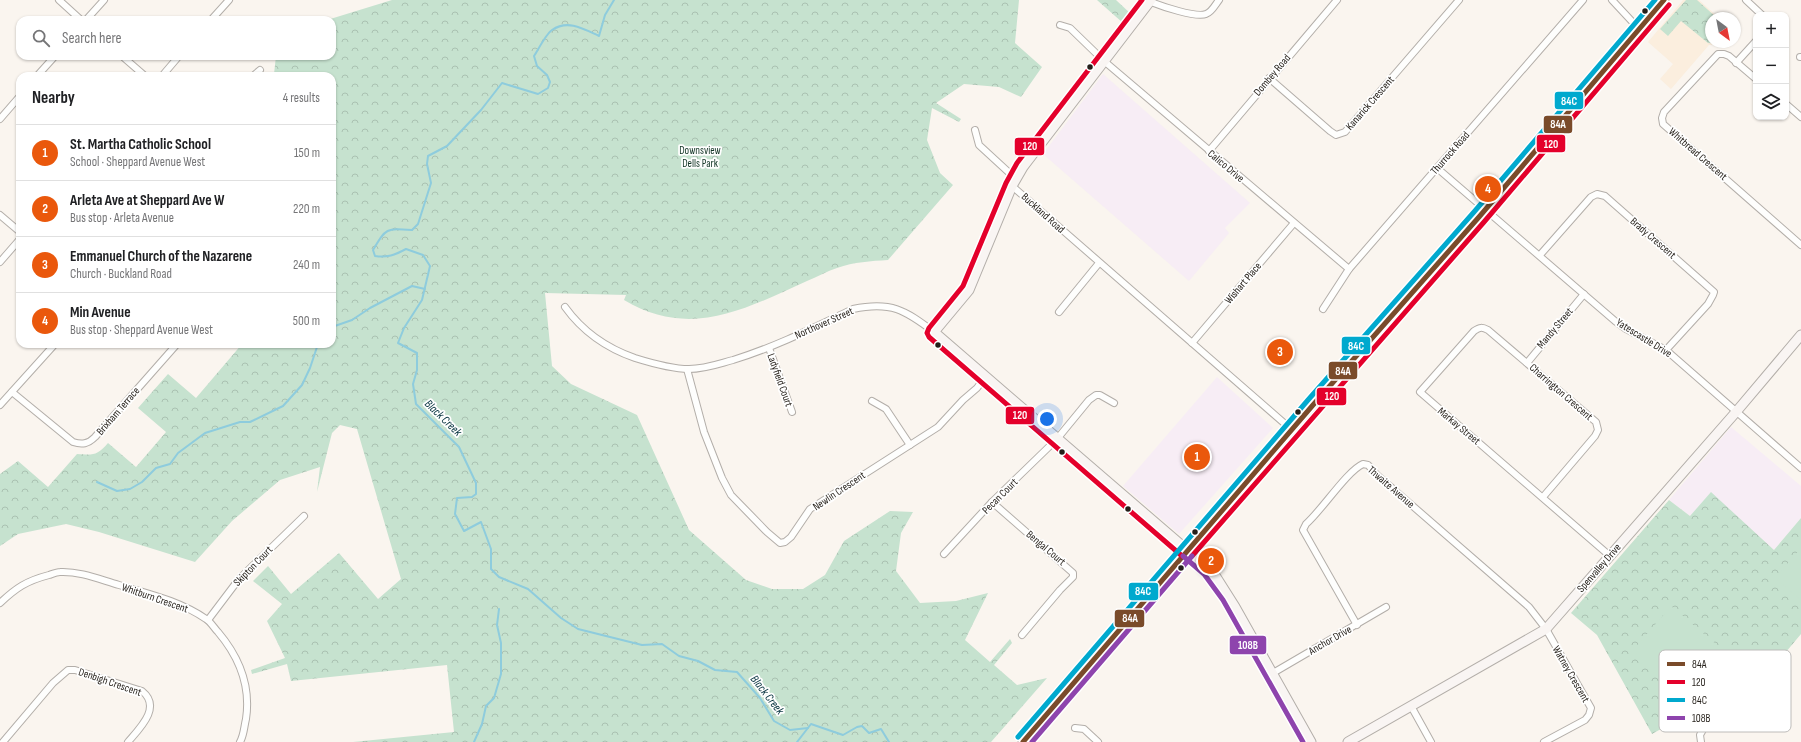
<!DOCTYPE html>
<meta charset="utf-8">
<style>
:root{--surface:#fff;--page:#f6f6f6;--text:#202124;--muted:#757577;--line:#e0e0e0;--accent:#ea580c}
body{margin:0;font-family:"Sofia Sans Condensed",sans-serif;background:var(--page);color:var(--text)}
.controls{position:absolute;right:12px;top:12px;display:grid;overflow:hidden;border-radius:8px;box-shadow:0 1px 3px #0004}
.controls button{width:36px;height:36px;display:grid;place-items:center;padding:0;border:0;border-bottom:1px solid var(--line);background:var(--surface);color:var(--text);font:20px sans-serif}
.compass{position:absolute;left:1705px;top:12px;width:36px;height:36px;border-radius:50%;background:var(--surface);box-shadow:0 1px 3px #0004;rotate:148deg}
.you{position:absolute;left:1047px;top:419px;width:14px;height:14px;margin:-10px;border:3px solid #fff;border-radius:50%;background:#1a73e8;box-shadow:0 0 0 6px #1a73e833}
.badge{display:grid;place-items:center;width:26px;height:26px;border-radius:50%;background:var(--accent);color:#fff;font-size:13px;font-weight:700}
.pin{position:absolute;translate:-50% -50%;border:2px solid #fff;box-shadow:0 1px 4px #0006}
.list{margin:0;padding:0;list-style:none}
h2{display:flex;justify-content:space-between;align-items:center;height:52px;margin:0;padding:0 16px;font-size:17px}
h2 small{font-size:13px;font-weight:400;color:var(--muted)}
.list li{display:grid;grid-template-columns:26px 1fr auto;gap:12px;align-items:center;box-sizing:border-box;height:56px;padding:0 16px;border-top:1px solid var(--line)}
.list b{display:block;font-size:15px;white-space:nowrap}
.list p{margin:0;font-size:13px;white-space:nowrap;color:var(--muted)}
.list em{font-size:13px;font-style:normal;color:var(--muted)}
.icon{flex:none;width:22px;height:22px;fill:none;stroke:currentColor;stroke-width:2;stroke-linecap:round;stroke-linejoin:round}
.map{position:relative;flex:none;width:1801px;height:742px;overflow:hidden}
.search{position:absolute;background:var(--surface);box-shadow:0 1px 3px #0004;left:16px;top:16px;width:320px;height:44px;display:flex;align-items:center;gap:10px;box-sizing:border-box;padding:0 14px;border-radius:12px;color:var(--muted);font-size:15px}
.panel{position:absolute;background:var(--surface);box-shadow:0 1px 3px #0004;left:16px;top:72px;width:320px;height:276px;border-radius:12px}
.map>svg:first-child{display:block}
</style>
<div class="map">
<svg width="1801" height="742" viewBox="0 0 1801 742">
<defs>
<pattern id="park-crowns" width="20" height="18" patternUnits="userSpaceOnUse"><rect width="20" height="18" fill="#c6e2cf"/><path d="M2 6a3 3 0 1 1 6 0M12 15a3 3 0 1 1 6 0" fill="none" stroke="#aac1b1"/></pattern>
</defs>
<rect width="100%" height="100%" fill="#faf5ef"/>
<path fill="#fbeede" d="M1683 0H1699L1719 18H1711V42H1727L1726 45H1709L1671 89 1660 79 1673 64 1648 42Z"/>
<g fill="#f7edf5">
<path d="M1103 74 1250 203 1225 228 1229 233 1189 281 1043 154Z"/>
<path d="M1217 377 1273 428 1179 534 1123 486Z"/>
<path d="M1731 427 1801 486V518L1774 550 1711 493 1690 516 1669 500Z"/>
</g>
<g fill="url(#park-crowns)">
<path d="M392 0H1019L1015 43 1042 67 1021 97 999 87 964 84 936 103 961 119 959 122 932 108 927 140 940 173 953 185 888 260C871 261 854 262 837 268 827 271 817 277 807 281 743 310 690 339 624 300L626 295 545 293 552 366 571 384 637 415 689 530 746 580 772 589H803L825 575 844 541 890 511 913 512 901 533 896 571 920 603 956 601 988 593 965 640 990 662 1010 639 1012 643 994 665 1017 685 1047 678 991 742H353L454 732 447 665 291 681 287 664 252 674 251 670 285 658 267 621 282 604 253 581 268 566 291 594 339 553 378 599 401 579 357 429 340 425 332 433 317 492 320 467 280 480 232 521 195 562 99 532 66 524 18 534 0 546V474L18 461 48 487 77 454C93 455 97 456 108 443L136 467 166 432 138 408 168 374 196 398 242 344H332V76H280L276 72 274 74 276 56H332V20H327Z"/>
<path d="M1097 0H1116L1131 14 1123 23Z"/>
<path d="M1686 0H1697L1717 18H1711V42H1726L1725 43H1708L1681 21 1668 36 1660 29Z"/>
<path d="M1711 492 1774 550 1801 518V634L1775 665 1652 734 1597 635 1571 613 1669 500 1690 516Z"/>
</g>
<g fill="#c6e2cf">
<path d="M1801 548V600L1775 578Z"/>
<path d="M1671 606 1730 656C1697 706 1667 686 1630 654Z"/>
</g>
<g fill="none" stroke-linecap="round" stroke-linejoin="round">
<g stroke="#8eccdd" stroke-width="2">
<path d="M614 0 605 15 599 36C584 29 568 19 552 30 546 34 538 50 534 56L537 66 547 75 550 82 548 88 538 94 502 83 481 110 447 146 428 156 427 164 431 183 418 224 412 230C386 228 386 228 373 250L375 256C387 258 395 255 406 249L423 255 430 266 422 300 404 328 398 343 417 353V370L413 384 416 404 459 447 476 483V494L472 497 457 498 455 514 464 531 481 522 491 549V569L499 577 528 589 561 618 578 629 642 645 662 644 679 656 698 661 715 670 737 672 760 698 774 721 790 730 808 728"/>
<path d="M332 327 352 320 370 308 412 286 425 289"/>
<path d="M97 482 117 491 130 489 142 482 156 468 170 464 178 453 205 433 240 422H250L283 406 302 385 310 368 318 344"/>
<path d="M474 742 482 724 486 706 494 698 501 674V643L497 625 499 609"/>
<path d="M797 742 811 724 843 735 857 727 862 726 869 733 881 729 889 742"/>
</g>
<g stroke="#b3aea9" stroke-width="8">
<g id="street">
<path d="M59 0 81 20"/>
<path d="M1612 0 1639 29"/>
<path d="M1746 0 1762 15"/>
<path d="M1151 2C1161 6 1196 18 1206 14 1212 12 1215 5 1219 0"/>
<path d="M86 20 104 0"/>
<path d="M211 20 229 0"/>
<path d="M1060 25 1070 28 1104 61 1349 269"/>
<path d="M122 56 145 76"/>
<path d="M1800 57H1801"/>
<path d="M1736 63 1756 41"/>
<path d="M37 76 55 56"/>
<path d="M162 76 179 56"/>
<path d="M253 76 260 70"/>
<path d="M1269 78 1330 131 1336 135 1345 132 1459 0"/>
<path d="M1756 79 1729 56 1724 54H1718L1664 112 1662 118 1663 124 1801 245"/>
<path d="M1786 104 1801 117"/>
<path d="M0 119 20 96"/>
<path d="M975 130 979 145 1016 179"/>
<path d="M1209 151 1337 0"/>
<path d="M1437 168C1497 219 1556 270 1615 321L1626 329 1666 350 1801 468"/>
<path d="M1012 186 1292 430"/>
<path d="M0 215 20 232"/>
<path d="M1540 255 1591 197 1597 194 1605 196 1714 292 1713 295 1708 304 1666 350"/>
<path d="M0 262 20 239"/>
<path d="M565 307C583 332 606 348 635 358 651 363 671 369 689 369 705 369 718 364 733 360 775 347 813 328 853 309 891 301 905 310 934 332"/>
<path d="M1323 309 1349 269 1583 0"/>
<path d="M1059 312 1099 263"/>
<path d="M1192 343 1294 223"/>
<path d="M769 348 792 412"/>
<path d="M1527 363 1584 294"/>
<path d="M687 369 704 432 722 478 731 495 767 532 780 543 785 542 791 537 810 509 938 427 963 400 977 388 985 377"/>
<path d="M12 392 73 442C82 445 88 444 95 437L177 344"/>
<path d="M872 401 886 409 910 445"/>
<path d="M0 405 55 344"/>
<path d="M1543 497 1595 436 1598 430 1596 422 1488 330C1482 327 1480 327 1474 331L1420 392 1610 556"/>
<path d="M992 502 1073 573V577L1060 590 1022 635"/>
<path d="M944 554 992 502 1057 439 1089 400 1096 395H1100L1114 403"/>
<path d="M0 603C16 588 26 581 49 575 52 574 57 572 60 572 80 571 101 580 119 585 149 594 180 601 206 619 211 622 214 628 218 632 240 658 251 686 246 719 244 727 244 735 240 742"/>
<path d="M208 620 239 579 304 516"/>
<path d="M1357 625 1303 530 1306 524C1322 510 1347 471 1363 464L1368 465 1377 475 1529 607 1546 629 1591 708 1589 715 1585 720 1544 742"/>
<path d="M1273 673 1386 607"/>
<path d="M1411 706 1431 742"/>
<path d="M1075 728 1084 729 1098 742"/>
<path d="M3 742 53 683 68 670H75L142 691C162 707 140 728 128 742"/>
<path d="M1701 742 1700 735 1705 726"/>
</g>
</g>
<g stroke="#b3aea9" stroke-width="11">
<g id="secondary">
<path d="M1151 0 1023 167 1012 186 969 290 934 332 1209 569 1216 577 1235 607 1311 742"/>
<path d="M1023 742 1313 405 1479 217 1664 0"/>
<path d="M1348 742 1546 629 1736 412 1801 335"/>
</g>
</g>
<use href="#street" stroke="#fefefd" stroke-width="6"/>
<use href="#secondary" stroke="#f9f5f3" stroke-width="9"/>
<g stroke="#fff" stroke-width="8">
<path id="bus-1" d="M1023 742 1313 405 1479 217 1664 0"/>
</g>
<g stroke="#fff" stroke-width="8">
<g id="bus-2">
<path d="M1142 0 1017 163 1006 183 963 286 929 328 927 333 929 337 1182 556"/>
<path d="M1192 556 1484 222 1669 5"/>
</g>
</g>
<g stroke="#fff" stroke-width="8">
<path id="bus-3" d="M1018 737 1308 400 1474 212 1655 0"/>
</g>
<g stroke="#fff" stroke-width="8">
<g id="bus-4">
<path d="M1183 556 1204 574 1223 600 1303 742"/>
<path d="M1032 742 1192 556"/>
</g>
</g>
<use href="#bus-1" stroke="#7a4b2a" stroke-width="5"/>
<use href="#bus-2" stroke="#e4002b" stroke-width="5"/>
<use href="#bus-3" stroke="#00a9ce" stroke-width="5"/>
<use href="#bus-4" stroke="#8e44ad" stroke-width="5"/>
</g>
<g fill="#241f19" stroke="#fff" stroke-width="1.5">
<circle cx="1645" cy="11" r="3.5"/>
<circle cx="1090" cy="67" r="3.5"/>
<circle cx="938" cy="345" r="3.5"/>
<circle cx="1298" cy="412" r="3.5"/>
<circle cx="1062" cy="452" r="3.5"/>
<circle cx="1128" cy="509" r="3.5"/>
<circle cx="1195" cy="532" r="3.5"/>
<circle cx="1181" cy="568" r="3.5"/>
</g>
<g text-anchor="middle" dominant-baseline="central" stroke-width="3.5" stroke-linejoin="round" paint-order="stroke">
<g font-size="11" fill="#241f19" stroke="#fff">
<text transform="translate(1272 75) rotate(-50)">Dombey Road</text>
<text transform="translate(1370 103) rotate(-49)">Kanarick Crescent</text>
<text transform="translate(1450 153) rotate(-49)">Thurrock Road</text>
<text transform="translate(1698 154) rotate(41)">Whitbread Crescent</text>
<text transform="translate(1226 166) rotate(40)">Calico Drive</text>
<text transform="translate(1043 213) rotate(42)">Buckland Road</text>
<text transform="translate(1653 238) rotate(41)">Brady Crescent</text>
<text transform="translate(1243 283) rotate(-50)">Wishart Place</text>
<text transform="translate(824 323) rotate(-24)">Northover Street</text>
<text transform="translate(1555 328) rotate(-50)">Mandy Street</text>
<text transform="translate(1644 338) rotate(32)">Yatescastle Drive</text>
<text transform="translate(780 380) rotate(70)">Ladyfield Court</text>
<text transform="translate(1561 392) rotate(41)">Charrington Crescent</text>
<text transform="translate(118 411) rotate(-49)">Brixham Terrace</text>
<text transform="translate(1459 426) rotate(40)">Markay Street</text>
<text transform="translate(1391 487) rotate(41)">Thwaite Avenue</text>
<text transform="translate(839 491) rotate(-34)">Newlin Crescent</text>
<text transform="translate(1000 496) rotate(-45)">Pecan Court</text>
<text transform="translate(1046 548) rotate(40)">Bengal Court</text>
<text transform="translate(253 566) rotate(-46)">Skipton Court</text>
<text transform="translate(1599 568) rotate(-49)">Spenvalley Drive</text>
<text transform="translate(155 598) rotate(19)">Whitburn Crescent</text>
<text transform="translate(1330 640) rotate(-30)">Anchor Drive</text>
<text transform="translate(1571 674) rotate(60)">Watney Crescent</text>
<text transform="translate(110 682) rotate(19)">Denbigh Crescent</text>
</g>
<g font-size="11" fill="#103323" stroke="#fff">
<text x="700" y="150">Downsview<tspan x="700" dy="13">Dells Park</tspan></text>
</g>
<g font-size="12" font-style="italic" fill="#05323e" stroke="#fff">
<text transform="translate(443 418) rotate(44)">Black Creek</text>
<text transform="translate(767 695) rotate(52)">Black Creek</text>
</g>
</g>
<rect x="1659" y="650" width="132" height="82" rx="6" fill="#fff" stroke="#bdbcba" stroke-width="1"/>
<rect x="1667" y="662" width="18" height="4" fill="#7a4b2a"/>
<rect x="1667" y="680" width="18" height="4" fill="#e4002b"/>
<rect x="1667" y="698" width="18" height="4" fill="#00a9ce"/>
<rect x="1667" y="716" width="18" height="4" fill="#8e44ad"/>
<g font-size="11" fill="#241f19">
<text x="1692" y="668">84A</text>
<text x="1692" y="686">120</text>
<text x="1692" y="704">84C</text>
<text x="1692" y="722">108B</text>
</g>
<g stroke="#fff" stroke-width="1.5">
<rect x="1554" y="91" width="30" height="19" rx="4" fill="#00a9ce"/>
<rect x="1543" y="115" width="30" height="19" rx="4" fill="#7a4b2a"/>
<rect x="1536" y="134" width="30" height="19" rx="4" fill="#e4002b"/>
<rect x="1014" y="137" width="31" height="19" rx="4" fill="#e4002b"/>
<rect x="1341" y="336" width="30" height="19" rx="4" fill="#00a9ce"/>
<rect x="1328" y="361" width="30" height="19" rx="4" fill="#7a4b2a"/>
<rect x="1316" y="387" width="31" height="19" rx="4" fill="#e4002b"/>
<rect x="1005" y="406" width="30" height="19" rx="4" fill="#e4002b"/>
<rect x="1128" y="582" width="31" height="19" rx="4" fill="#00a9ce"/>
<rect x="1114" y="609" width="31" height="19" rx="4" fill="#7a4b2a"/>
<rect x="1229" y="635" width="38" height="20" rx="4" fill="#8e44ad"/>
</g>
<g font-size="11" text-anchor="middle" font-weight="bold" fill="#fff">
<text x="1569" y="105">84C</text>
<text x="1558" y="128">84A</text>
<text x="1551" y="148">120</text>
<text x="1030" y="150">120</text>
<text x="1356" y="350">84C</text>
<text x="1343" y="375">84A</text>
<text x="1332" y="400">120</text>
<text x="1020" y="419">120</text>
<text x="1143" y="595">84C</text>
<text x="1130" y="622">84A</text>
<text x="1248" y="649">108B</text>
</g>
</svg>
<div class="controls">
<button>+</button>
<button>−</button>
<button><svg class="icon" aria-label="layers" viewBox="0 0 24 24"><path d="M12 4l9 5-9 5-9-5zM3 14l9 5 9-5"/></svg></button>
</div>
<svg class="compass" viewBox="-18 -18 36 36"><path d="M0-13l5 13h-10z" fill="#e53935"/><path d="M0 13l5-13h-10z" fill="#757577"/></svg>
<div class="you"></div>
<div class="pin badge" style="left:1197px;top:457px">1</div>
<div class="pin badge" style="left:1211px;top:561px">2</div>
<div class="pin badge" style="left:1280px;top:352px">3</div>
<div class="pin badge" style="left:1488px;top:189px">4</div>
<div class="search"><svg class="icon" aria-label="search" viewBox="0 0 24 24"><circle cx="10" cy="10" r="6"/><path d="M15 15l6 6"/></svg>Search here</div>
<section class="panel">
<h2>Nearby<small>4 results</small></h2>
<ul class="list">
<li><span class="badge">1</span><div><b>St. Martha Catholic School</b><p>School · Sheppard Avenue West</p></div><em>150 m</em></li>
<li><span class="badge">2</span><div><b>Arleta Ave at Sheppard Ave W</b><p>Bus stop · Arleta Avenue</p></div><em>220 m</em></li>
<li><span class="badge">3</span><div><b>Emmanuel Church of the Nazarene</b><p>Church · Buckland Road</p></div><em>240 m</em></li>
<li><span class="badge">4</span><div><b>Min Avenue</b><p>Bus stop · Sheppard Avenue West</p></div><em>500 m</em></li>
</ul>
</section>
</div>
